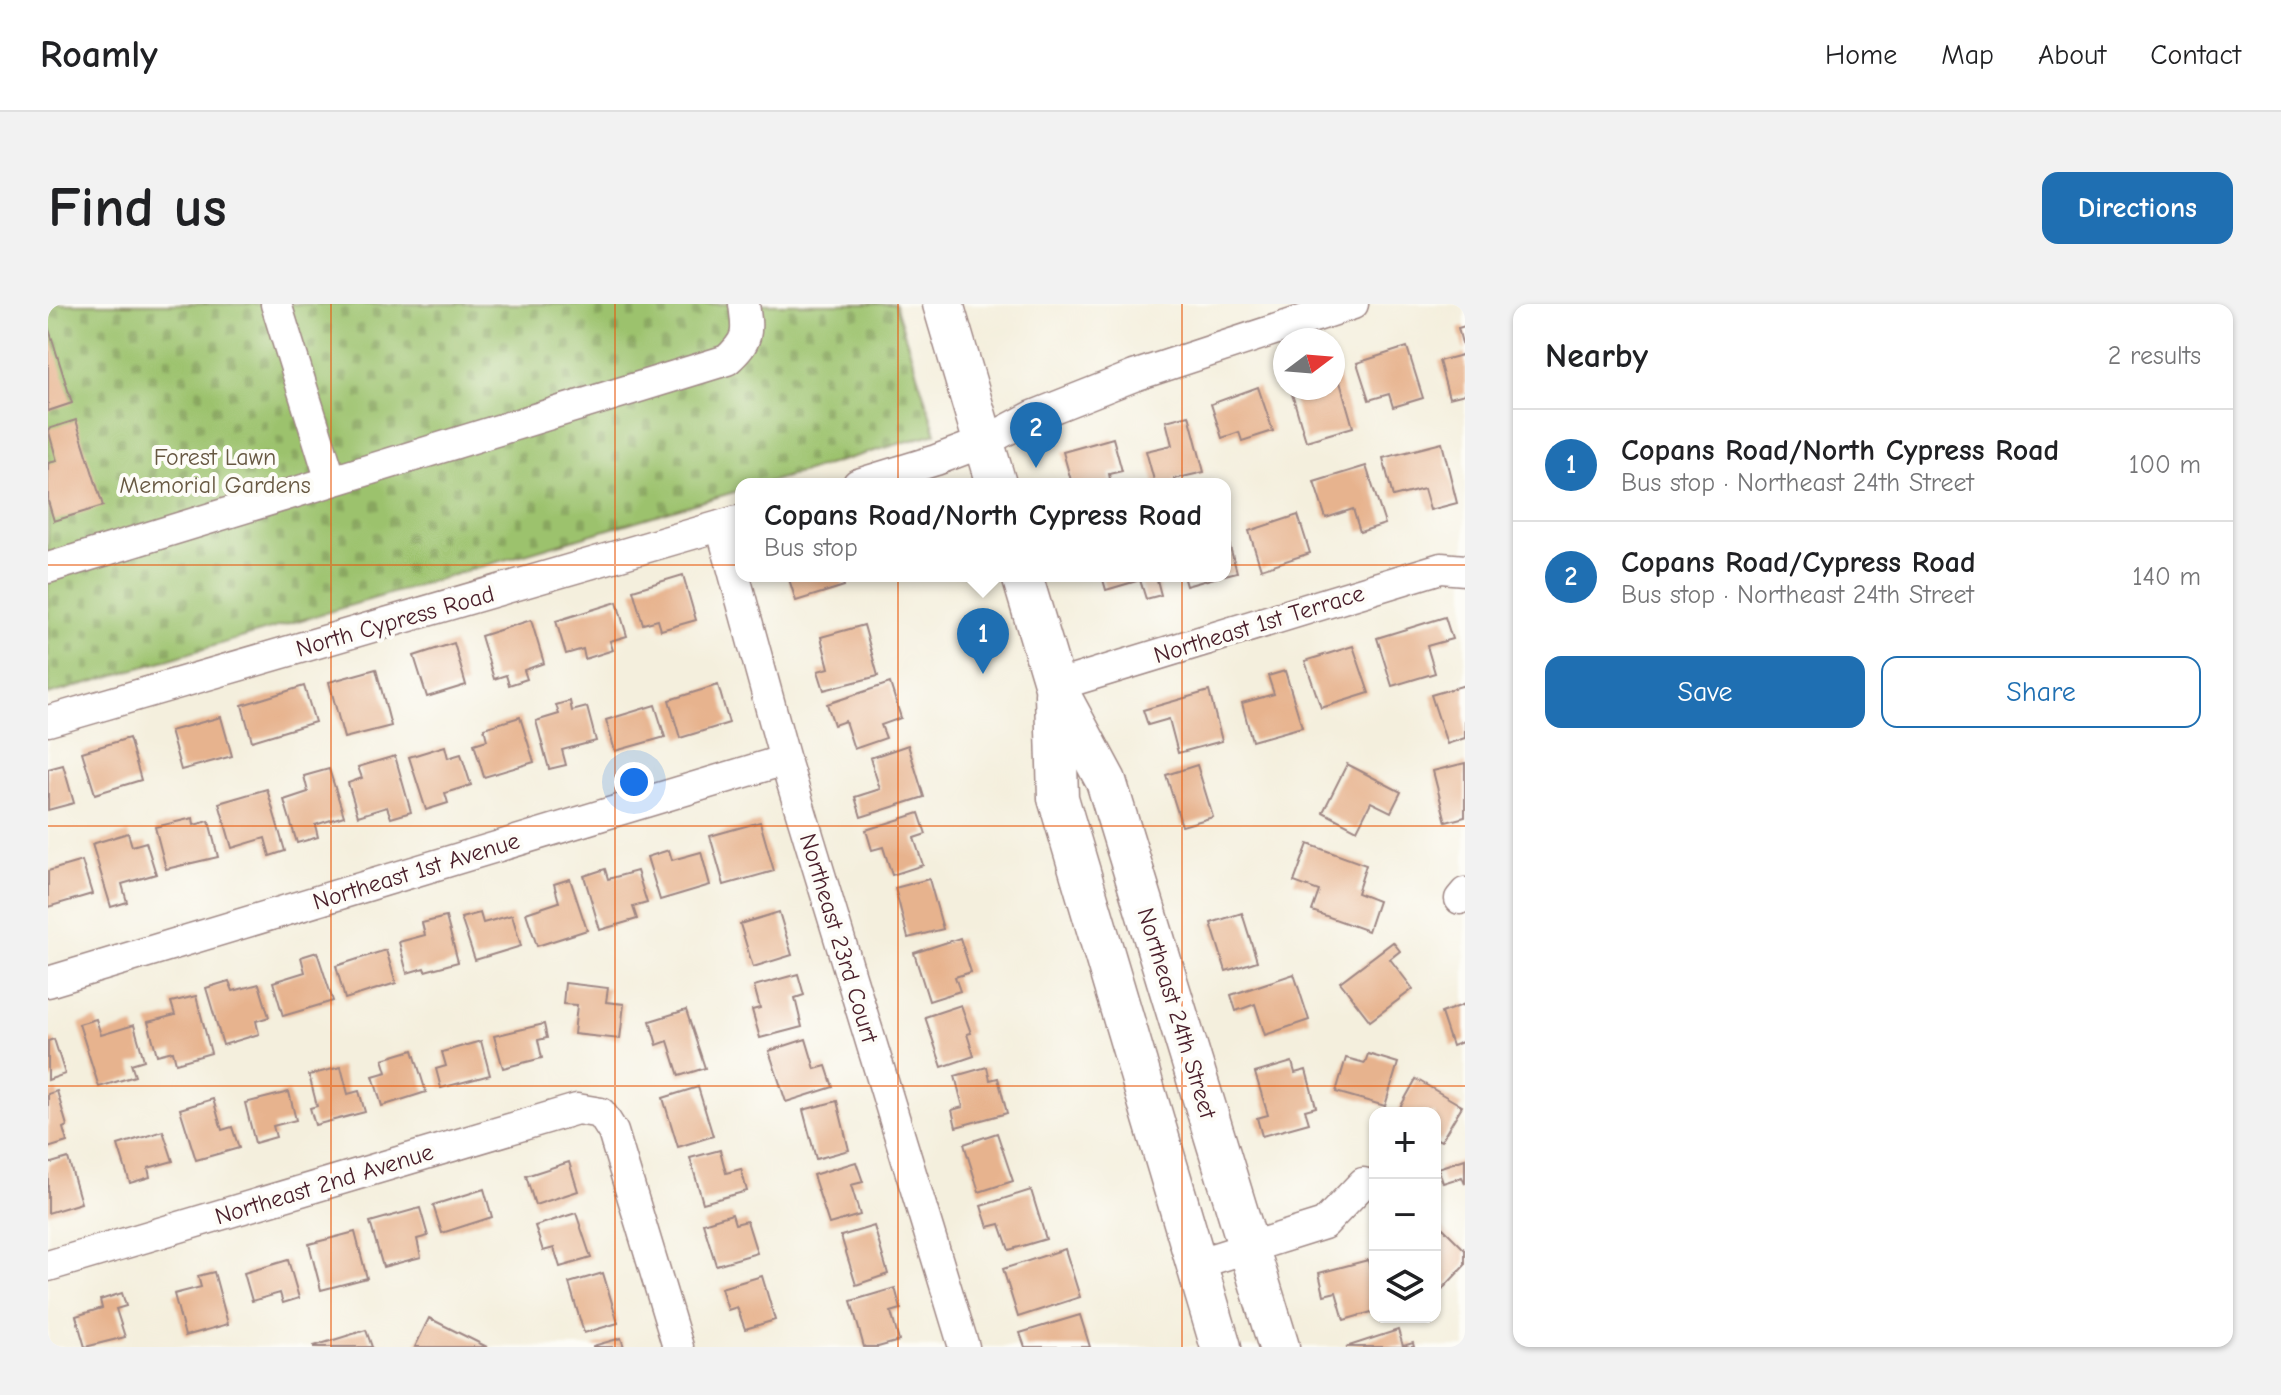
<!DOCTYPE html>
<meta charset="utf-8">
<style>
:root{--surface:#fff;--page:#f2f2f2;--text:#202124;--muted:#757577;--line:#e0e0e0;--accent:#1f6fb2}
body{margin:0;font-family:"Comic Neue",sans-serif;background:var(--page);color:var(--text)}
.controls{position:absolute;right:24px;bottom:24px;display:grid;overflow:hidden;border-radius:16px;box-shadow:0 2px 6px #0004}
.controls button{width:72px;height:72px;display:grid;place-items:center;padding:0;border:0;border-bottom:2px solid var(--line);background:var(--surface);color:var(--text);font:40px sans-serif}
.compass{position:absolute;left:1225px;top:24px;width:72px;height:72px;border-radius:50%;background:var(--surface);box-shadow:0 2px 6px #0004;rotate:74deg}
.you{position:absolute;left:586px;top:478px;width:28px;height:28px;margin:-20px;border:6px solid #fff;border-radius:50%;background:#1a73e8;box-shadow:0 0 0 12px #1a73e833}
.badge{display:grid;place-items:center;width:52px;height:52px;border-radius:50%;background:var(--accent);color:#fff;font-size:26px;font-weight:700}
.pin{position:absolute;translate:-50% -66px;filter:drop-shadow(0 2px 4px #0008)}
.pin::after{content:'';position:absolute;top:42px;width:28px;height:24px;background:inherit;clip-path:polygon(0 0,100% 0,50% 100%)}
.popup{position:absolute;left:687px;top:174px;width:496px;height:104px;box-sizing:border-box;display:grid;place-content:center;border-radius:16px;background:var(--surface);filter:drop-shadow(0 2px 6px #0005);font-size:26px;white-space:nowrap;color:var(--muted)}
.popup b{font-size:30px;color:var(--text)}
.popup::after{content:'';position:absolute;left:50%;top:100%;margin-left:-16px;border:16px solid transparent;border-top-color:var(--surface)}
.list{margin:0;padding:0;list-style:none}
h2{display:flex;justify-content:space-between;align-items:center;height:104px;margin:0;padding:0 32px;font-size:34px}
h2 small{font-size:26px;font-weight:400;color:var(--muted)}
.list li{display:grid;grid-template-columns:52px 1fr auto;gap:24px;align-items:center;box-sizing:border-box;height:112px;padding:0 32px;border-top:2px solid var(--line)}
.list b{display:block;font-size:30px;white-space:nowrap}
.list p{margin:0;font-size:26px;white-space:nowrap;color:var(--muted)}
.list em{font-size:26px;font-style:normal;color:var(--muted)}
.actions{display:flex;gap:16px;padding:24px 32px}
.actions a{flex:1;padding:18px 0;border:2px solid var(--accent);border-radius:16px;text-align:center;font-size:28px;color:var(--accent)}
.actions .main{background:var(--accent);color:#fff}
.icon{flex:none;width:44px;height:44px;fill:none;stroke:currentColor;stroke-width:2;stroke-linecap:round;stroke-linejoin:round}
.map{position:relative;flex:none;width:1417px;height:1043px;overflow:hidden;border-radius:16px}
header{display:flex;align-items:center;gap:48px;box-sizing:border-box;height:112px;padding:0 40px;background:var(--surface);border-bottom:2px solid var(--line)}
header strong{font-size:38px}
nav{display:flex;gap:44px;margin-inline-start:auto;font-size:28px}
.intro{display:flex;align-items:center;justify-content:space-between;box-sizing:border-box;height:192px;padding:0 48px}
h1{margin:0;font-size:56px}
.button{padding:20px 36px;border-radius:16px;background:var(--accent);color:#fff;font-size:28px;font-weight:700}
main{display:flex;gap:48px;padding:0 48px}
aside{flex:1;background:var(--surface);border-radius:16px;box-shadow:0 2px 6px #0004}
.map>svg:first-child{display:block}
</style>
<header>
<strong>Roamly</strong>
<nav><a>Home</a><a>Map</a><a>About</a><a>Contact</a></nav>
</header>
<div class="intro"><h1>Find us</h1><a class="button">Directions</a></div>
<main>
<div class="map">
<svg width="1417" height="1043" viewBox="0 0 1417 1043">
<defs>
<pattern id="cemetery-stones" width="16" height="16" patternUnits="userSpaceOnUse" patternTransform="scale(2)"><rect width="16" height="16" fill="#9cc26d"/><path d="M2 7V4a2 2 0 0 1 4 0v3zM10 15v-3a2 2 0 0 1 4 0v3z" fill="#88a65f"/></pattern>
</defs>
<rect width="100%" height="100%" fill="#fdfcf7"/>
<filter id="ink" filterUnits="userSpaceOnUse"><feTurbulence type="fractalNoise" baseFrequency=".0125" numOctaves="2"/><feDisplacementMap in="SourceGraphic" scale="16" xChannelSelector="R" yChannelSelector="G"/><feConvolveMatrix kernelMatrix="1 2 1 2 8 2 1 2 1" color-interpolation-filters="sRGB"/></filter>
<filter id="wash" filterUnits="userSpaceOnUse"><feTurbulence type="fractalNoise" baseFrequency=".006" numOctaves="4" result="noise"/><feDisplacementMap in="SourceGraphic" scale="32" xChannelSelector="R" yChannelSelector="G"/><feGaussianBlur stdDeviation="1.8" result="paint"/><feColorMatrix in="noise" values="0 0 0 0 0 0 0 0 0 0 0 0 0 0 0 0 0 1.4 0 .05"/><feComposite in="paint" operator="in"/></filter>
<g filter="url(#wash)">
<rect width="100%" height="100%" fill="#f4efdd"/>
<path fill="url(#cemetery-stones)" stroke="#73704c" stroke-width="2" d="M0 0H847L888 129 714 180H693V186L0 391Z"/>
<g id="blocks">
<g fill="#e7b38e">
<path d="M0 22 24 99 0 107Z"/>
<path d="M1417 22V46L1416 47 1410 24Z"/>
<path d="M1359 43 1375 94 1345 103 1341 90 1321 96 1309 59Z"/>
<path d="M1417 50V90L1401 94 1391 57Z"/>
<path d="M1288 64 1305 123 1258 137 1244 90 1263 84H1285V65Z"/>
<path d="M1210 83 1225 127 1194 137 1191 128 1174 134 1163 100Z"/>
<path d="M1141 111 1156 168 1126 175 1127 180H1107L1098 147 1124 141 1118 117Z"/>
<path d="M28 116 55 202 6 217 0 197V159L9 157 0 125Z"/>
<path d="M1065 134 1074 167 1061 170 1063 180H1024L1015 148Z"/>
<path d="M1394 139 1409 199 1382 206 1376 185 1345 193 1335 154Z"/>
<path d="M1318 162 1337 220 1312 228 1305 205 1278 214 1266 178Z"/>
<path d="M1250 211 1262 249 1213 265 1201 227Z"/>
<path d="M1177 225 1189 268 1177 271Z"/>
<path d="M635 271 648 316 613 326 610 316 595 320 585 286Z"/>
<path d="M740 272H793L796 282 748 297Z"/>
<path d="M1054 272H1108L1113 291 1098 295 1092 276 1058 286Z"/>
<path d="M1135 272H1170V273L1138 282Z"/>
<path d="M569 298 579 332 562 337 565 346 537 355 535 345 518 350 508 317Z"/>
<path d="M1397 313 1404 335 1379 342 1387 369 1344 382 1329 334Z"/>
<path d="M483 316 496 359 476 366 479 375 461 381 458 371 446 375 433 332Z"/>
<path d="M816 321 830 372 776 386 770 367 781 364 773 333Z"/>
<path d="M406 339 418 381 379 393 366 352Z"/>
<path d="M1305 342 1321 389 1273 404 1257 357Z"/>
<path d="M328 365 343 422 296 434 281 378Z"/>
<path d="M1237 367 1254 423 1204 437 1194 399 1226 390 1220 372Z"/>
<path d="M842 379 853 414 833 421 838 434 806 445 797 417 786 421 779 400Z"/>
<path d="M670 381 681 419 632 434 621 396Z"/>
<path d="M1417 381V434L1399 440 1383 391Z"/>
<path d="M256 382 267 418 204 437 194 401Z"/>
<path d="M1161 387 1174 437 1130 449 1121 415 1100 421 1095 406Z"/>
<path d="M522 397 524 407 539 403 548 437 514 446 518 461 501 465 488 417 511 410 508 401Z"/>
<path d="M607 401 617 433 567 447 558 416Z"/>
<path d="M173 413 184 452 133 466 122 427Z"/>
<path d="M472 413 486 458 436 473 426 440 439 436 436 424Z"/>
<path d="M81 434 93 476 47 490 34 448Z"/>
<path d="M860 441 876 493 813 513 807 493 832 485 822 454Z"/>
<path d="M397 442 400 454 413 450 423 481 397 489 400 499 378 506 361 453Z"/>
<path d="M347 452 363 508 343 514 339 503 310 512 300 479 314 474 310 463Z"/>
<path d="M1417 459V513L1398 518 1385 467Z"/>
<path d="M1299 460 1353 488 1343 508 1323 498 1309 526 1275 508Z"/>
<path d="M15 461 26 499 0 506V465Z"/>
<path d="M1149 461 1165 513 1134 522 1118 471Z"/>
<path d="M281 465 296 512 267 521 270 533 249 539 236 496 260 488 256 472Z"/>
<path d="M219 485 237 547 222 552 217 534 184 544 171 499Z"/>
<path d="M871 509 878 530 866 534 875 561 844 571 835 543 824 546 818 526Z"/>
<path d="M145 514 146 521 161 517 170 553 118 565 107 523Z"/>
<path d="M712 518 726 567 676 581 662 532Z"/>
<path d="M80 529 84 542 98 538 108 570 74 580 79 598 63 603 44 540Z"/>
<path d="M1260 540 1318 561 1309 589 1330 597 1320 627 1264 607 1271 587 1246 578Z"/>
<path d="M621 546 624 556 653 548 662 581 612 596 599 553Z"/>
<path d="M34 557 44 590 0 603V567Z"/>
<path d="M557 565 560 575 589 567 599 599 585 603 589 615 552 626 536 572Z"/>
<path d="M522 575 539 626 489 642 478 609 511 598 506 580Z"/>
<path d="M881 575 895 625 860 634 847 584Z"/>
<path d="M731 608 744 651 705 663 692 620Z"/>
<path d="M432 609 435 619 464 611 473 642 427 656 413 614Z"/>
<path d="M1194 609 1209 657 1178 667 1163 619Z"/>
<path d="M398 613 410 658 377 667 376 664 359 669 351 638 377 631 374 619Z"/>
<path d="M912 634 923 668 907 673 912 687 881 697 866 649Z"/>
<path d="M1345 638 1352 647 1342 655 1365 685 1322 717 1292 678Z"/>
<path d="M338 646 348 679 297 695 288 662Z"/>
<path d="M269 648 285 697 235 712 225 678 257 668 253 653Z"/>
<path d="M750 670 756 691 747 694 754 723 712 734 704 706 712 704 706 682Z"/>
<path d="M1246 670 1261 716 1217 731 1207 700 1188 707 1183 691Z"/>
<path d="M181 677 185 687 211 680 221 713 208 717 211 730 175 741 158 684Z"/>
<path d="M517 679 560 684 558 698 576 700 572 735 526 730 529 701 515 700Z"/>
<path d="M148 692 163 749 128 759 125 747 109 751 100 718 127 711 123 698Z"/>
<path d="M1417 700V737L1404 742 1393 709Z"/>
<path d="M913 701 923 729 919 730 926 752 894 763 877 713Z"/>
<path d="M638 706 657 764 631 772 620 737 609 741 602 717Z"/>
<path d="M48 715 53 731 86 721 96 756 83 760 87 772 51 783 31 720Z"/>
<path d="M496 720 499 734 490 736 494 754 455 764 446 732Z"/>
<path d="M6 735 17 770 0 776V737Z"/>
<path d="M758 735 767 765 778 762 785 783 738 798 721 747Z"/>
<path d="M433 737 442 771 393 784 388 765 398 762 394 748Z"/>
<path d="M365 746 378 788 334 802 325 772 339 768 335 755Z"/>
<path d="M1320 750 1350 759 1337 802 1288 788 1298 754 1317 759Z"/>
<path d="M1244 758 1247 769 1258 766 1268 803 1257 806 1261 819 1214 832 1209 814 1220 811 1207 769Z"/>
<path d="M293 763 300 790 311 787 317 808 267 821 262 804 269 802 261 771Z"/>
<path d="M939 763 942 776 950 774 959 809 908 823 904 806 915 803 907 772Z"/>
<path d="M1368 775 1414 802 1393 837 1387 834V809H1349Z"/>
<path d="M650 783 665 832 630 843 615 794Z"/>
<path d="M9 787 19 822 15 824 19 838 0 844V790Z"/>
<path d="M241 788 248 816 225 822 228 833 207 839 197 799Z"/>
<path d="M165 795 174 826 184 823 191 844 148 856 132 805Z"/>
<path d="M789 797 801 846 768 855 755 806Z"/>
<path d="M115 827 125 857 100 864 102 873 82 879 70 841Z"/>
<path d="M949 829 965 877 931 888 916 840Z"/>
<path d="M672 846 678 869 693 865 699 887 655 899 642 854Z"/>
<path d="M20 854 33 899 0 909V860Z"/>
<path d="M1417 855V880L1414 873 1395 879 1390 864Z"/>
<path d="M521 858 530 887 487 901 478 872Z"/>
<path d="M808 858 815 878 803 881 812 911 781 920 765 871Z"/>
<path d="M436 885 444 913 394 929 385 901Z"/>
<path d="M983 886 998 935 961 946 952 920 940 923 933 902Z"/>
<path d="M372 904 380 932 369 935 373 953 335 963 322 918Z"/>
<path d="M528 909 543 954 512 963 506 944 495 947 487 922Z"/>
<path d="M684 910 687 920 699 917 709 949 668 961 655 919Z"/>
<path d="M826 922 840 970 808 981 793 932Z"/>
<path d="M1395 924 1417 946V961L1387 993V933Z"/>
<path d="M307 928 319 974 273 986 261 940Z"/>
<path d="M1017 945 1032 993 970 1013 955 965Z"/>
<path d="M240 956 251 994 235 999 232 989 204 997 196 969Z"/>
<path d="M1320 956 1327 984V1007L1296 1016 1288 988 1276 991 1271 969Z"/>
<path d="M166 968 180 1020 137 1032 126 990 153 983 150 972Z"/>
<path d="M555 969 570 1019 536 1029 521 979Z"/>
<path d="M714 972 727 1016 697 1025 689 1003 680 1006 673 984Z"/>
<path d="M847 984 853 1005 843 1008 851 1037 830 1043H816L803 997Z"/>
<path d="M74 989 78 1002 68 1005 77 1033 37 1043 28 1012 54 1004 52 996Z"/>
<path d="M1032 1011 1042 1043H977L972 1029Z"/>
<path d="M381 1014 439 1043H367Z"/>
<path d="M318 1026 324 1043H266V1042Z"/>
<path d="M1350 1026 1355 1042 1365 1039 1366 1043H1298Z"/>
<path d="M573 1034 576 1043H545V1042Z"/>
</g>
</g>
</g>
<g filter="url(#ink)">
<use href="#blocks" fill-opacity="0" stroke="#9f8784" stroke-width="2"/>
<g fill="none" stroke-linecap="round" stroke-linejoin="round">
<g stroke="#9f8784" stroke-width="33">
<g id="minor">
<path d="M228 0 283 177"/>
<path d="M810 180 888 156 936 138 985 112 1086 72 1305 0"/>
<path d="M673 222 737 456 916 1043"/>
<path d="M0 264 679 56C701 36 700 29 696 0"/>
<path d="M1007 382 1393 264 1417 266"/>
<path d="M0 417 689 217"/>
<path d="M1412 595 1417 589"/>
<path d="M0 678 737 456"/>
<path d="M1148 960 1276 920 1315 879"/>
<path d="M0 962 529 805 553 809 565 828 630 1043"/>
</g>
</g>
<g stroke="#9f8784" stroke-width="43">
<g id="major">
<path d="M895 0 948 180"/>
<path d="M974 272 1007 382 1058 477 1231 1043"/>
<path d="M1007 390 1010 494 1173 1043"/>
</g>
</g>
<use href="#minor" stroke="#fff" stroke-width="30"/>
<use href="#major" stroke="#fff" stroke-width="40"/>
</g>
</g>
<path fill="none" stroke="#e8590c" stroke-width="2" stroke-opacity="0.55" d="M283 0V1043M567 0V1043M850 0V1043M1134 0V1043M0 261H1417M0 522H1417M0 782H1417"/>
<g text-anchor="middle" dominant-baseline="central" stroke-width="8" stroke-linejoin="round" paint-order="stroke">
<g font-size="24" fill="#675842" stroke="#fdfcf7">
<text x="167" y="153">Forest Lawn<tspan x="167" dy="28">Memorial Gardens</tspan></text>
</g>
<g font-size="24" fill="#4a1f2b" stroke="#fdfcf7">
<text transform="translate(347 317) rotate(-16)">North Cypress Road</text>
<text transform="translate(1211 320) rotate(-17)">Northeast 1st Terrace</text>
<text transform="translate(368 567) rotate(-17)">Northeast 1st Avenue</text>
<text transform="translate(791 634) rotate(73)">Northeast 23rd Court</text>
<text transform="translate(1129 709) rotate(73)">Northeast 24th Street</text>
<text transform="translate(276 880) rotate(-17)">Northeast 2nd Avenue</text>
</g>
</g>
</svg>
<div class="controls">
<button>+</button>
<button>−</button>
<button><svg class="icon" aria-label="layers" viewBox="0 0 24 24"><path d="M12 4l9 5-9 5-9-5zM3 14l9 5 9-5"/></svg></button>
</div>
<svg class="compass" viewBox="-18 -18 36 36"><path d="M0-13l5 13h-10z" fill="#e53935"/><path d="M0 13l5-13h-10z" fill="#757577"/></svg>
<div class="you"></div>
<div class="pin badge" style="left:935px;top:370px">1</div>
<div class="popup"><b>Copans Road/North Cypress Road</b>Bus stop</div>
<div class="pin badge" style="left:988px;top:164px">2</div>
</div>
<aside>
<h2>Nearby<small>2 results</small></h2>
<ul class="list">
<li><span class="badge">1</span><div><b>Copans Road/North Cypress Road</b><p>Bus stop · Northeast 24th Street</p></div><em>100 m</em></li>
<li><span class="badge">2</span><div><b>Copans Road/Cypress Road</b><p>Bus stop · Northeast 24th Street</p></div><em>140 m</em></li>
</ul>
<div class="actions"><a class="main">Save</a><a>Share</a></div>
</aside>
</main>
